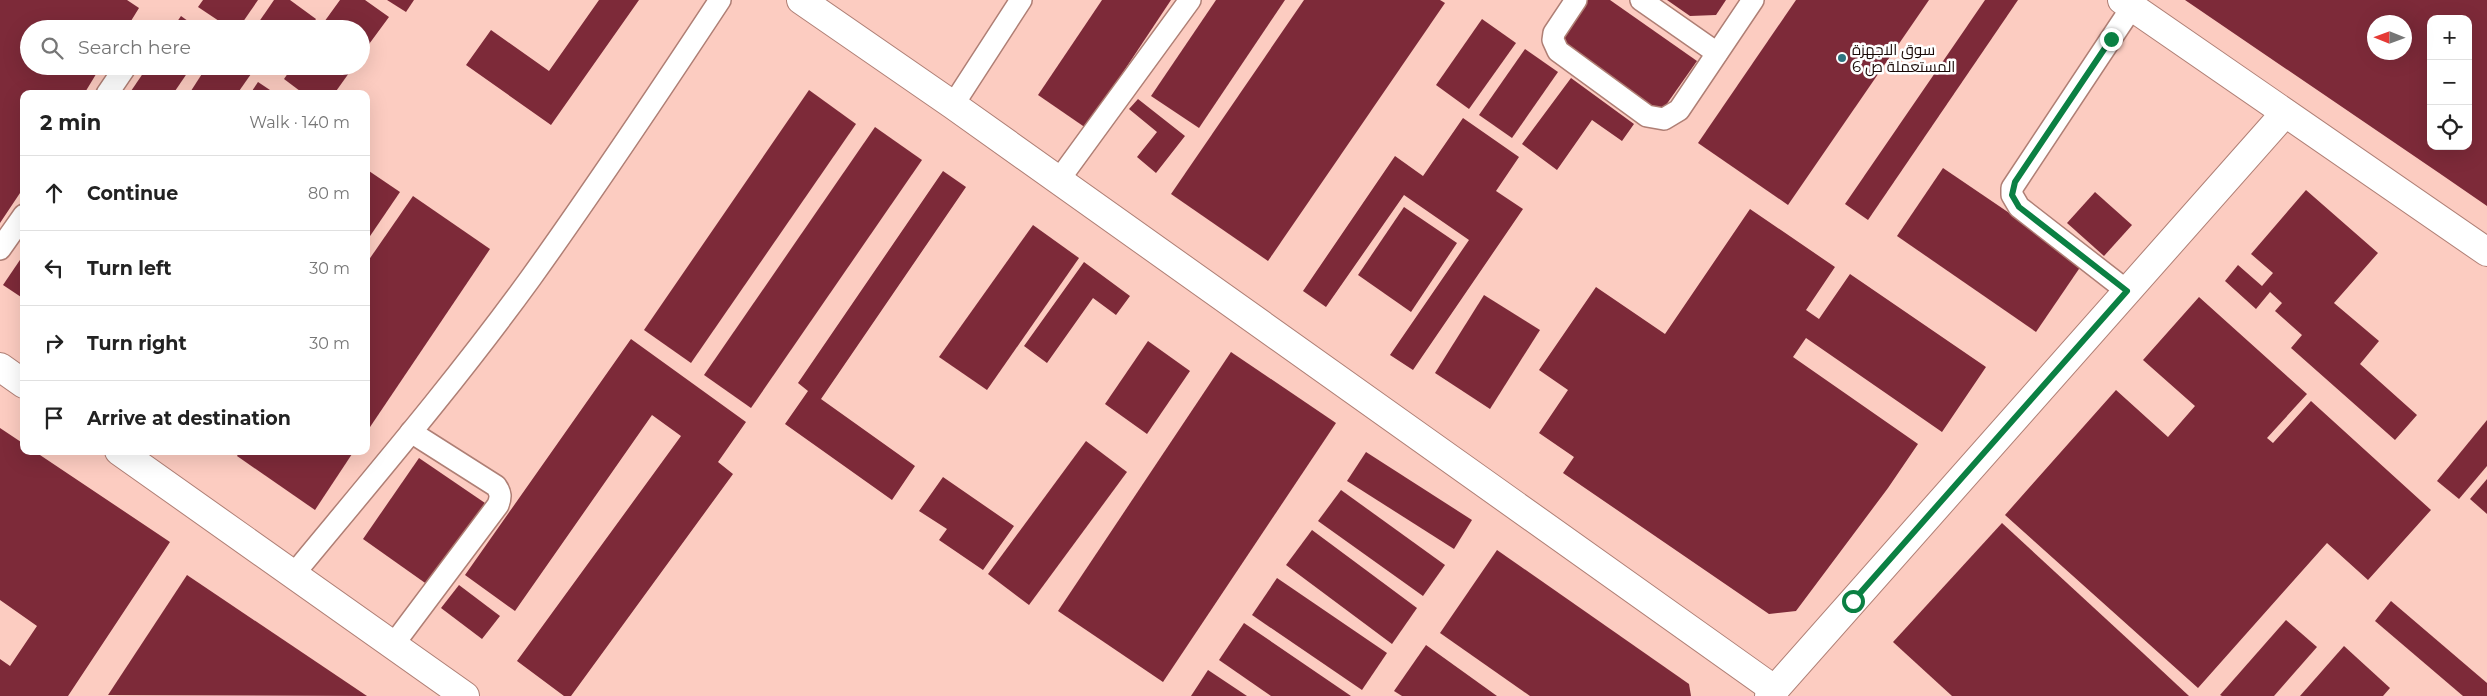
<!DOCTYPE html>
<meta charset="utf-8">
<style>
:root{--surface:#fff;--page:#f6f6f6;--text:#222;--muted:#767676;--line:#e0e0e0}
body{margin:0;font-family:Montserrat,Cairo,sans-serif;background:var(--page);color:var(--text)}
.controls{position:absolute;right:15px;top:15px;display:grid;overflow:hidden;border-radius:10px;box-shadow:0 5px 20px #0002}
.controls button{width:45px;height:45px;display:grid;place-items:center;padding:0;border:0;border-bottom:1px solid var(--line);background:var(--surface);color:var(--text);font:25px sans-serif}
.compass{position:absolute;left:2367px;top:15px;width:45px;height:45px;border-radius:50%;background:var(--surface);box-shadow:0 5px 20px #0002;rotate:271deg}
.stop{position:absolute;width:15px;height:15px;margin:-11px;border:4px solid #0b8043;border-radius:50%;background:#fff}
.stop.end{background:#0b8043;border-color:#fff;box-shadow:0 1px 5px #0008}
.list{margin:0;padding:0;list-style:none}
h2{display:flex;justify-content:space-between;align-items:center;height:65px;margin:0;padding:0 20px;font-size:21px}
h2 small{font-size:16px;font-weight:400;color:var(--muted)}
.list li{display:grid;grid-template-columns:32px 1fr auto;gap:15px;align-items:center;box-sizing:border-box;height:75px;padding:0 20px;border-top:1px solid var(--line)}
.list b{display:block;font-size:19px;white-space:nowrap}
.list em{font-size:16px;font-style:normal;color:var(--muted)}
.icon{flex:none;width:28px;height:28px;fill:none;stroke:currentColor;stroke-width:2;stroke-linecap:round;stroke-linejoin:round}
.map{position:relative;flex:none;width:2487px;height:696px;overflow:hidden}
.search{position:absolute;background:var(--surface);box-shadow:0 5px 20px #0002;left:20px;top:20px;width:350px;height:55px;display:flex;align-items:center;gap:12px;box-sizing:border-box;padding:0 18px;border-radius:28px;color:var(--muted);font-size:19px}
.panel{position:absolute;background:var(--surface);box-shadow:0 5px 20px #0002;left:20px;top:90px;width:350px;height:365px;border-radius:10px}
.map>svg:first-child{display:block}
</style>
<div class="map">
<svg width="2487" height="696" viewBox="0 0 2487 696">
<rect width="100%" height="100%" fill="#fbdcd4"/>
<path fill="#fcccc1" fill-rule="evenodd" d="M0 0H2487V696H0ZM2431 19H2468V146H2431ZM2374 22H2404V52H2374ZM29 29H361V66H29ZM24 94H366V451H24Z"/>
<g fill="#7d2a39" fill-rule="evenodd">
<path d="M0 0H127L139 8 126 29H29V66H101L84 94H24V187L0 223Z"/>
<path d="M203 0H258L238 29H231L198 7Z"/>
<path d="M274 0H290L316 19 309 29H254Z"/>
<path d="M340 0H365L389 17 361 55V29H319Z"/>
<path d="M387 0H414L406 12Z"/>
<path d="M599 0H639L551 125 466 65 491 30 549 71Z"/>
<path d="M1102 0H1171L1086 128 1038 95Z"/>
<path d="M1216 0H1285L1199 128 1151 96Z"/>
<path d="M1304 0H1440L1445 3 1268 261 1171 194Z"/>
<path d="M1582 0H1610L1697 61 1659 115 1553 40Z"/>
<path d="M1667 0H1726L1716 15 1690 16Z"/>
<path d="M1796 0H1929L1788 205 1698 143Z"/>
<path d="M1985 0H2018L1868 220 1845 204Z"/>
<path d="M2185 0H2487V206L2442 175ZM2431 19H2468V146H2431ZM2374 22H2404V52H2374Z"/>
<path d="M181 16 199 29H172Z"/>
<path d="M1482 19 1516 43 1469 109 1436 85Z"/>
<path d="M1525 49 1558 72 1512 138 1479 115Z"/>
<path d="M148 66H192L173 94H129Z"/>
<path d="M207 66H240L251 74 237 94H189Z"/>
<path d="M265 66H282L276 74Z"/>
<path d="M293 66H354L334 94H304L284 79Z"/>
<path d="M1571 78 1634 124 1622 141 1592 120 1557 170 1522 144Z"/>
<path d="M258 82 276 94H250Z"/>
<path d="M809 90 856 124 691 363 644 330Z"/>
<path d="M1138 99 1185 136 1156 173 1137 157 1157 132 1129 109Z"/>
<path d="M1463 118 1519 157 1496 191 1523 209 1413 370 1390 355 1469 240 1404 195 1326 307 1303 291 1395 156 1423 176Z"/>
<path d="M875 127 922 160 751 408 704 375Z"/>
<path d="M1943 168 2083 263 2036 332 1897 236Z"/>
<path d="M366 169 400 192 366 242Z"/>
<path d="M943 171 966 187 821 399 915 466 892 500 785 424 808 391 798 383Z"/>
<path d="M2306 190 2378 253 2334 303 2379 341 2360 364 2417 415 2395 440 2291 348 2302 335 2275 311 2282 303 2270 292 2256 309 2225 281 2238 265 2262 286 2273 273 2251 254Z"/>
<path d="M2095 192 2132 225 2104 256 2067 223Z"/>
<path d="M413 196 490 249 366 433V264Z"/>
<path d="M1404 207 1457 243 1411 312 1358 275Z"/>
<path d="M1750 209 1835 267 1806 310 1819 319 1850 274 1986 367 1942 432 1806 338 1793 357 1918 444 1888 488 1796 611 1769 614 1563 473 1574 457 1539 433 1568 390 1539 370 1596 287 1665 334Z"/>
<path d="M1033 225 1079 258 987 390 939 357Z"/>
<path d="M24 254V299L3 285Z"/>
<path d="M1084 262 1130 296 1116 315 1093 298 1047 363 1024 346Z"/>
<path d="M1484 295 1540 330 1490 409 1435 373Z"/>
<path d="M2199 297 2307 394 2267 438 2273 443 2311 401 2431 510 2368 580 2327 543 2198 688 2005 515 2116 390 2168 437 2195 406 2143 360Z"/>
<path d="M631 339 746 422 718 462 733 474 571 696H564L517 661 681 436 652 415 515 611 465 575Z"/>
<path d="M1148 341 1190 371 1147 434 1105 404Z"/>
<path d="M1231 352 1336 423 1163 682 1058 611Z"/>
<path d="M2487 420V466L2459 499 2437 481Z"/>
<path d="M0 428 24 444V451H34L170 542 68 696H0V659L10 666 37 626 0 600Z"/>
<path d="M1086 441 1127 472 1029 605 988 574Z"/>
<path d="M240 451H354L315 510 237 456Z"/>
<path d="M1366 452 1472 520 1454 549 1347 481Z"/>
<path d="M419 458 485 503 428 585 363 539Z"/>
<path d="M943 477 1014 526 983 570 939 540 947 529 919 511Z"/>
<path d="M2487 479V514L2470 499Z"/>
<path d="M1341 490 1445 565 1423 596 1318 521Z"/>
<path d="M2002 523 2144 654 2189 696H1952L1893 642Z"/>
<path d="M1312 530 1417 608 1392 644 1286 565Z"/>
<path d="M1497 550 1689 684 1691 696H1530L1440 633Z"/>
<path d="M187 575 367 696 108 695Z"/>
<path d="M1277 578 1387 653 1362 690 1252 615Z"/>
<path d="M459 585 500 616 482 639 441 608Z"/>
<path d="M2391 601 2487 683V696H2463L2375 621Z"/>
<path d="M2286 620 2317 647 2274 696H2222L2220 695Z"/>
<path d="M1244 623 1351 696H1271L1219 660Z"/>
<path d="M1426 645 1497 696H1402L1394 691Z"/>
<path d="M2344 646 2390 688 2383 696H2300Z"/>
<path d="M1208 670 1247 696H1191Z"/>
</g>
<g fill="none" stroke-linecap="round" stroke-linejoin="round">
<g stroke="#af7f75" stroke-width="24">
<g id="service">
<path d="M1576 0 1554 33 1553 40 1558 51 1647 116 1664 119 1679 110 1753 0"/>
<path d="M1641 0 1717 53"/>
<path d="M107 94 126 66"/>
<path d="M953 105 1021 0"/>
<path d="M1058 181 1190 0"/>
<path d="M0 249 24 215"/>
<path d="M2127 291 2019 207 2012 195V188L2132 7"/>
<path d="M293 575C374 477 456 381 530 279 596 187 658 94 720 0"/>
<path d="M393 645 498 505C501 497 501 493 496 486L411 432"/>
</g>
</g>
<g stroke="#af7f75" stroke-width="30">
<g id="minor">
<path d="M801 0 953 105 1775 690"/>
<path d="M2122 0 2487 252"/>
<path d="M0 367 24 384"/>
<path d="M119 451 465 696"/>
<path d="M1769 696 2285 113"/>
</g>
</g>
<use href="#service" stroke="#fff" stroke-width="21"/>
<use href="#minor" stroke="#fff" stroke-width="28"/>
</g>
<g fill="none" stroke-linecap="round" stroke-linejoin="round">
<path stroke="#0b8043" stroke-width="6" d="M1853 601 2127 291 2019 207 2012 195 2015 182 2111 39"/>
</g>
<circle fill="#2d7381" stroke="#fff" stroke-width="2" cx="1842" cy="58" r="5"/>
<g text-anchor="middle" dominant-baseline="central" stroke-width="5" stroke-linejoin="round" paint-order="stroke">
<g font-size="15" fill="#180805" stroke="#fff" text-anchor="start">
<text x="1852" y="49">سوق الاجهزة<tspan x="1852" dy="17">المستعملة ص 6</tspan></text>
</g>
</g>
</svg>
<div class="controls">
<button>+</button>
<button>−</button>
<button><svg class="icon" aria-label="locate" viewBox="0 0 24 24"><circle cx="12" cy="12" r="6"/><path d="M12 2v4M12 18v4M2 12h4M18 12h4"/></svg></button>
</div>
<svg class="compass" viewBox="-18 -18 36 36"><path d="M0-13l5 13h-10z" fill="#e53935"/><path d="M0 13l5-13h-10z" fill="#767676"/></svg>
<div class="stop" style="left:1853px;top:601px"></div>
<div class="stop end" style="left:2111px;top:39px"></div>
<div class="search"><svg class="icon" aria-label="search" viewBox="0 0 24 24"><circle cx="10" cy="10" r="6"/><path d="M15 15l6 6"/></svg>Search here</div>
<section class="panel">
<h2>2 min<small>Walk · 140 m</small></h2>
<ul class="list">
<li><svg class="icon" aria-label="ahead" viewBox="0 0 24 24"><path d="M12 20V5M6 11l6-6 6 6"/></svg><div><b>Continue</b></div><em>80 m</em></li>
<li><svg class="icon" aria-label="left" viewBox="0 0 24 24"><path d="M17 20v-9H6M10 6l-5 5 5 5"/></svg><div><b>Turn left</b></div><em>30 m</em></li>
<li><svg class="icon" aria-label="right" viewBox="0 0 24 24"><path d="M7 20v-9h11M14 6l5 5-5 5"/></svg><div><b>Turn right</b></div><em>30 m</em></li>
<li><svg class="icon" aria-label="arrive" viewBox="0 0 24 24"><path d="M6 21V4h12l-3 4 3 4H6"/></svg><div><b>Arrive at destination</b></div></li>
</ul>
</section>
</div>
